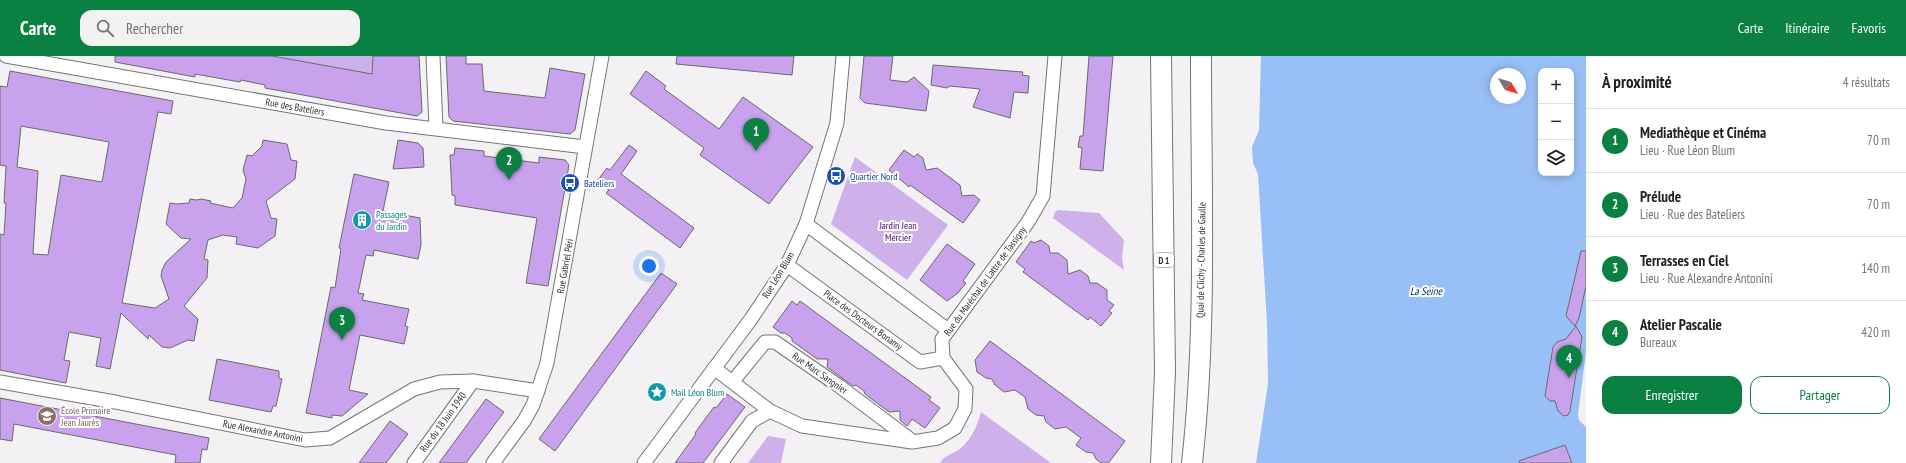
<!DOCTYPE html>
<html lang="fr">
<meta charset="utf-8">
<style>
:root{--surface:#fff;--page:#f2f2f2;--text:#202124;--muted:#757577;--line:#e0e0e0;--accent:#0b8043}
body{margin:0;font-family:"PT Sans Narrow",sans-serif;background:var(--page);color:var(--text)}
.controls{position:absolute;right:12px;top:12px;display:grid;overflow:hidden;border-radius:8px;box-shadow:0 2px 10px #0003}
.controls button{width:36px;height:36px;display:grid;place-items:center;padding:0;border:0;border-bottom:1px solid var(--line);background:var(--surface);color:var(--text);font:20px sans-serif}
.compass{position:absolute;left:1490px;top:12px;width:36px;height:36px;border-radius:50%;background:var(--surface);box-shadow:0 2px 10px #0003;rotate:128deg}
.you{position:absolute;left:649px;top:210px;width:14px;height:14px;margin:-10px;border:3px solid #fff;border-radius:50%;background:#1a73e8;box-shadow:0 0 0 6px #1a73e833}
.badge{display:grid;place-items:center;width:26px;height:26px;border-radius:50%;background:var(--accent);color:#fff;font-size:13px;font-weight:700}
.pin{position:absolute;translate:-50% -33px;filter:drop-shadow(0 1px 2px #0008)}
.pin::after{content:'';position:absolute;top:21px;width:14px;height:12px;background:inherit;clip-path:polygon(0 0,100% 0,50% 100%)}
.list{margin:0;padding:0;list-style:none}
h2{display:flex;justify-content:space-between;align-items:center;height:52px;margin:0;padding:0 16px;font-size:17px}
h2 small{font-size:13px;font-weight:400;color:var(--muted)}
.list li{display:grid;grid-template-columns:26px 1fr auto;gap:12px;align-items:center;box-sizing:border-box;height:64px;padding:0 16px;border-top:1px solid var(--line)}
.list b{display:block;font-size:15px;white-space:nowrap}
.list p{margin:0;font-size:13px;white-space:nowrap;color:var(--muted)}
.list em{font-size:13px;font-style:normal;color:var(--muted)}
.actions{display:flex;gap:8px;padding:12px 16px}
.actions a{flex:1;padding:9px 0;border:1px solid var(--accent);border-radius:12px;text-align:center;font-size:14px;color:var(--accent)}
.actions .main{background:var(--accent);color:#fff}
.icon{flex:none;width:22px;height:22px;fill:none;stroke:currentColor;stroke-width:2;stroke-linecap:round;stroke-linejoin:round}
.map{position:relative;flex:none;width:1586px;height:407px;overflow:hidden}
header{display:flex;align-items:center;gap:24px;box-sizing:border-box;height:56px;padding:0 20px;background:var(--accent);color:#fff}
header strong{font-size:19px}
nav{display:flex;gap:22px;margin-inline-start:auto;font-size:14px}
.search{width:280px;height:36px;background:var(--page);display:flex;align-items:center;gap:10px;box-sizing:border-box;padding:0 14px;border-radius:12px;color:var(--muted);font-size:15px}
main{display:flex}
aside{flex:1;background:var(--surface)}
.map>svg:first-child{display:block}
</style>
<header>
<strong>Carte</strong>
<div class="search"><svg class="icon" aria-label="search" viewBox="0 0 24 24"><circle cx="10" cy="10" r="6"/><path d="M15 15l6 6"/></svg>Rechercher</div>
<nav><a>Carte</a><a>Itinéraire</a><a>Favoris</a></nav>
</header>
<main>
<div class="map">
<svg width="1586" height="407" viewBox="0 0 1586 407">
<rect width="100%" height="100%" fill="#f3f1f4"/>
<g fill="#ceb1ea">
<path d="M272 0H373L372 18 371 19Z"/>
<path d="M855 101 948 169 907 224 831 168Z"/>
<path d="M1058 154 1099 157 1124 184 1122 202 1124 214 1053 162 1055 156Z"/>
<path d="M981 356 1051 407H940C944 399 954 398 961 392 972 382 977 370 981 356Z"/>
<path d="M768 380 786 383 781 407H748Z"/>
</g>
<path fill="#99c0f6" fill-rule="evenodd" d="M1261 0H1586V296L1578 359 1579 364 1586 371V407H1256L1268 328 1267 267 1258 118 1253 107 1252 91 1259 74ZM1541 15H1571V117H1541ZM1496 18H1520V42H1496Z"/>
<g fill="#c8a2ec" stroke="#6b6a6c" fill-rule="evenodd">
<path d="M115 0H272L372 18 373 0H419L422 56 417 60 265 32V29L241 24 240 26 195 18V21L115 6Z"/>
<path d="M446 0H466V8H482L484 35 545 42 550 12 585 18 575 74 570 78 453 65 449 61Z"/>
<path d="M677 0H794L792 19 676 8Z"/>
<path d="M864 0H893L890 24 907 26 914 21 929 35 926 55 865 47 860 42Z"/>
<path d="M1089 0H1113L1103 115 1080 113 1082 92 1078 91 1080 80H1083Z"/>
<path d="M933 9 1023 16 1022 19 1029 20 1028 37 1014 36 1010 62 973 51 980 33 950 30 947 32 931 29Z"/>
<path d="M10 15 173 45 171 58 158 56 122 247 155 252 169 243 161 220 162 214 166 206 191 183 181 182 166 168 170 147 176 148 189 147 190 143 197 144 201 143 211 145 210 147 233 152 242 142 246 123 243 114 247 99 252 100 262 90 263 84 287 88 291 104 297 105 295 123 266 145 271 162 277 163 275 180 258 192 236 188 237 181 223 179 208 184 204 203 208 204 207 222 184 250 198 263 194 285 188 284 170 292 162 291 149 279 148 283 121 257 110 313 96 310 101 282 69 276 64 304 70 305 66 327 0 314V178L4 179 6 147H4L6 110 0 109V30L7 31ZM21 70 109 86 102 126 61 119 48 199 33 198 38 115 17 111Z"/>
<path d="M646 15 666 30 664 33 719 73 743 41 813 91 769 148 700 99 704 92 630 38Z"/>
<path d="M398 84 418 87 423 92 424 111 393 113Z"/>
<path d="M629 89 637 95 621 118 694 172 680 192 606 137 609 134 597 125 607 112 610 114Z"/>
<path d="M455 92 484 95V100L539 107V101L565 104 569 109 548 230 526 227 537 162 455 149V140L452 139 450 99H454Z"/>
<path d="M904 94 914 101 917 98 923 102 926 114 937 112 960 129 962 140 974 139 980 144 963 167 910 129 909 131 889 114Z"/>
<path d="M354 118 389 126 383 155 420 162 421 189 418 203 374 194 373 200 366 199 358 237 364 238 362 244 409 253 405 270 408 271 404 288 360 279 349 334 368 338 342 360 332 359V362L306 357 331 231 335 232 341 193 339 192Z"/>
<path d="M1041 184 1049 190 1050 197H1058L1067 204 1068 218 1080 214 1088 220 1090 227H1097L1107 234V244L1114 249 1109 255 1112 257 1101 270 1090 261 1088 264 1023 216 1025 213 1016 206 1031 185 1034 187Z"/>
<path d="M947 188 975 208 963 225 966 227 958 237 947 245 920 224Z"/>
<path d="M1581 195H1586V230L1579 262 1575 270 1566 260Z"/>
<path d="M661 217 677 228 555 395 539 383Z"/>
<path d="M792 245 797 249 800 245 931 341 929 344 940 352 925 372 912 363 907 370 900 364V355L889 356 865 338 864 335 856 329 853 330 827 311 828 303H817L792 285V282L785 277H781L773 271Z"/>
<path d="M1576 270 1582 281 1570 355 1568 359 1564 360 1558 355 1555 345H1550L1545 340 1553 291 1557 286 1566 283Z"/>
<path d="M990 285 1125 385 1110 405 1108 407H1101L1096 403 1093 397 1086 396 1076 389 1081 382 1066 371 1055 373 1046 366 1044 360 1036 359 1028 353 1025 341 1015 334 1004 336 995 329 992 323 986 322 977 316 975 304Z"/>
<path d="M217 303 279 315V322L282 323 276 350H273L271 356 209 344Z"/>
<path d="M727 338 745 351 703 407H675L696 378 695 377 705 363 714 351 716 352Z"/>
<path d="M0 342 209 382 207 394 202 393 200 407H175L176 399 14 368 12 385 0 383Z"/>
<path d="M486 343 504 356 466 407H439Z"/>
<path d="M390 365 408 378 386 407H359Z"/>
<path d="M1565 389 1572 407H1520L1519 405Z"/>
</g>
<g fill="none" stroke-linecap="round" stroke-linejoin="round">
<g stroke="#757476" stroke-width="15">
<g id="minor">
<path d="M6 0 386 67 585 91"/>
<path d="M433 0 436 72"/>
<path d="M806 168 948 274"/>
<path d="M787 209 920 306 943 302"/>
<path d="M714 312 770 355 802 370 912 386 938 382 955 372 965 353 966 333 943 302 942 283 1028 166 1043 140 1055 0"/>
<path d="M733 325 765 286H775L839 330 911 384"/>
<path d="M0 326 115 346 305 384 330 382 414 333 440 326 473 325 538 335"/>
<path d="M414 407 473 325"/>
<path d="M493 407 524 365 533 349 547 307 602 0"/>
<path d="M644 407 751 263 787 209 806 168 837 67 843 0"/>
<path d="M721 407 752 365 770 355"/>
</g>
</g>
<g stroke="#757476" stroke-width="22">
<g id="primary">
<path d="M1161 0 1165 316 1161 407"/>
<path d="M1192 407C1207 273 1201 135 1201 0"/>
</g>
</g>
<use href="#minor" stroke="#fff" stroke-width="13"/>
<use href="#primary" stroke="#fff" stroke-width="20"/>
</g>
<defs>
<g id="bus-disc" transform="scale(1)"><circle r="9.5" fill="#1a4fb4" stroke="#fff"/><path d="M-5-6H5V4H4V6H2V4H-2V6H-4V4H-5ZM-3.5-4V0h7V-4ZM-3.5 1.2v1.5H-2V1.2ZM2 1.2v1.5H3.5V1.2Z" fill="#fff"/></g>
<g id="building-disc" transform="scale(1)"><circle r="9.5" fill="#0f9aa8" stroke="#fff"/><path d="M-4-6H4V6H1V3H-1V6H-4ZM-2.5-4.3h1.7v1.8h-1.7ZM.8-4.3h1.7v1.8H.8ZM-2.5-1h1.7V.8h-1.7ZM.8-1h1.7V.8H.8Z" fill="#fff"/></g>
<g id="sight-disc" transform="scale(1)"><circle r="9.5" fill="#0f9aa8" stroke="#fff"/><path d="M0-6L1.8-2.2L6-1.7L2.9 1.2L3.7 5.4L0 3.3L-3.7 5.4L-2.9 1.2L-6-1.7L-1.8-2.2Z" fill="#fff"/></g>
<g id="school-disc" transform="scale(1)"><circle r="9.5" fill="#8d6e63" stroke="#fff"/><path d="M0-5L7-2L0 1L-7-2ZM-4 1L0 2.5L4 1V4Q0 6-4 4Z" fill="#fff"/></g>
</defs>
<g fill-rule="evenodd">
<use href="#bus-disc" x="836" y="120"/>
<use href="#bus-disc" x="570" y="127"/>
<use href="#building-disc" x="362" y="164"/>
<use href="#sight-disc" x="657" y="336"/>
<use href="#school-disc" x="47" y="360"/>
</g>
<g text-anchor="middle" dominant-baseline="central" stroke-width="4" stroke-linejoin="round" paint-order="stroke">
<rect fill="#fff" stroke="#6d6d6d" stroke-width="1" x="1154" y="197" width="20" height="14" rx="3"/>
<g font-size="9" font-weight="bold" fill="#2e2e2f">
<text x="1164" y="204">D 1</text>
</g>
<g font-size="10" fill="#2e2e2f" stroke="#fff">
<text transform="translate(295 51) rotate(10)">Rue des Bateliers</text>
<text transform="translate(1201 204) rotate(-89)">Quai de Clichy - Charles de Gaulle</text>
<text transform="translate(565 210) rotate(-80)">Rue Gabriel Péri</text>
<text transform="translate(778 219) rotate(-59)">Rue Léon Blum</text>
<text transform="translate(985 225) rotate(-54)">Rue du Maréchal de Lattre de Tassigny</text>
<text transform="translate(863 264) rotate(36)">Place des Docteurs Bonamy</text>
<text transform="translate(820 317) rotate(35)">Rue Marc Sangnier</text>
<text transform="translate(443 366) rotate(-54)">Rue du 18 Juin 1940</text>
<text transform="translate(263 375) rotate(11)">Rue Alexandre Antonini</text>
</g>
<g font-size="10" fill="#164399" stroke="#fff" text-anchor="start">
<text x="850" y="120">Quartier Nord</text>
<text x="584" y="127">Bateliers</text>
</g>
<g font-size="10" fill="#0d838f" stroke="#fff" text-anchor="start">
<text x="376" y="158">Passages<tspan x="376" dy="12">du Jardin</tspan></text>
<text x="671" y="336">Mail Léon Blum</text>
</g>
<g font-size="10" fill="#3d045d" stroke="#fff">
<text x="898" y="169">Jardin Jean<tspan x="898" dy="12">Mercier</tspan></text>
</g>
<g font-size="10" fill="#785e54" stroke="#fff" text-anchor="start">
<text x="61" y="354">École Primaire<tspan x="61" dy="12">Jean Jaurès</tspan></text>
</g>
<g font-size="11" font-style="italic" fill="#00316a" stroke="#fff">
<text x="1426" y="235">La Seine</text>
</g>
</g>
</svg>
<div class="controls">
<button>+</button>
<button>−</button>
<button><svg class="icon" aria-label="layers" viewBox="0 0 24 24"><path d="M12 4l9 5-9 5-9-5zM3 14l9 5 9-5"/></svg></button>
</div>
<svg class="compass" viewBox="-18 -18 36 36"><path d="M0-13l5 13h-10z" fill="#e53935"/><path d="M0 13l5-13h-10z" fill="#757577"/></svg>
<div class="you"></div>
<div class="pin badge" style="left:756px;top:95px">1</div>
<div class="pin badge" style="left:509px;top:124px">2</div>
<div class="pin badge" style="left:342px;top:284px">3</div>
<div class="pin badge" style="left:1569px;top:322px">4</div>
</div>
<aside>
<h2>À proximité<small>4 résultats</small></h2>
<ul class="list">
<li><span class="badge">1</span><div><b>Mediathèque et Cinéma</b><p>Lieu · Rue Léon Blum</p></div><em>70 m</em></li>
<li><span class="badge">2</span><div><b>Prélude</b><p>Lieu · Rue des Bateliers</p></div><em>70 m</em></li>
<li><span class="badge">3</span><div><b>Terrasses en Ciel</b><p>Lieu · Rue Alexandre Antonini</p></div><em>140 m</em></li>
<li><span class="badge">4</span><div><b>Atelier Pascalie</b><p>Bureaux</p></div><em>420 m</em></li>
</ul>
<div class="actions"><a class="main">Enregistrer</a><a>Partager</a></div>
</aside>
</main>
